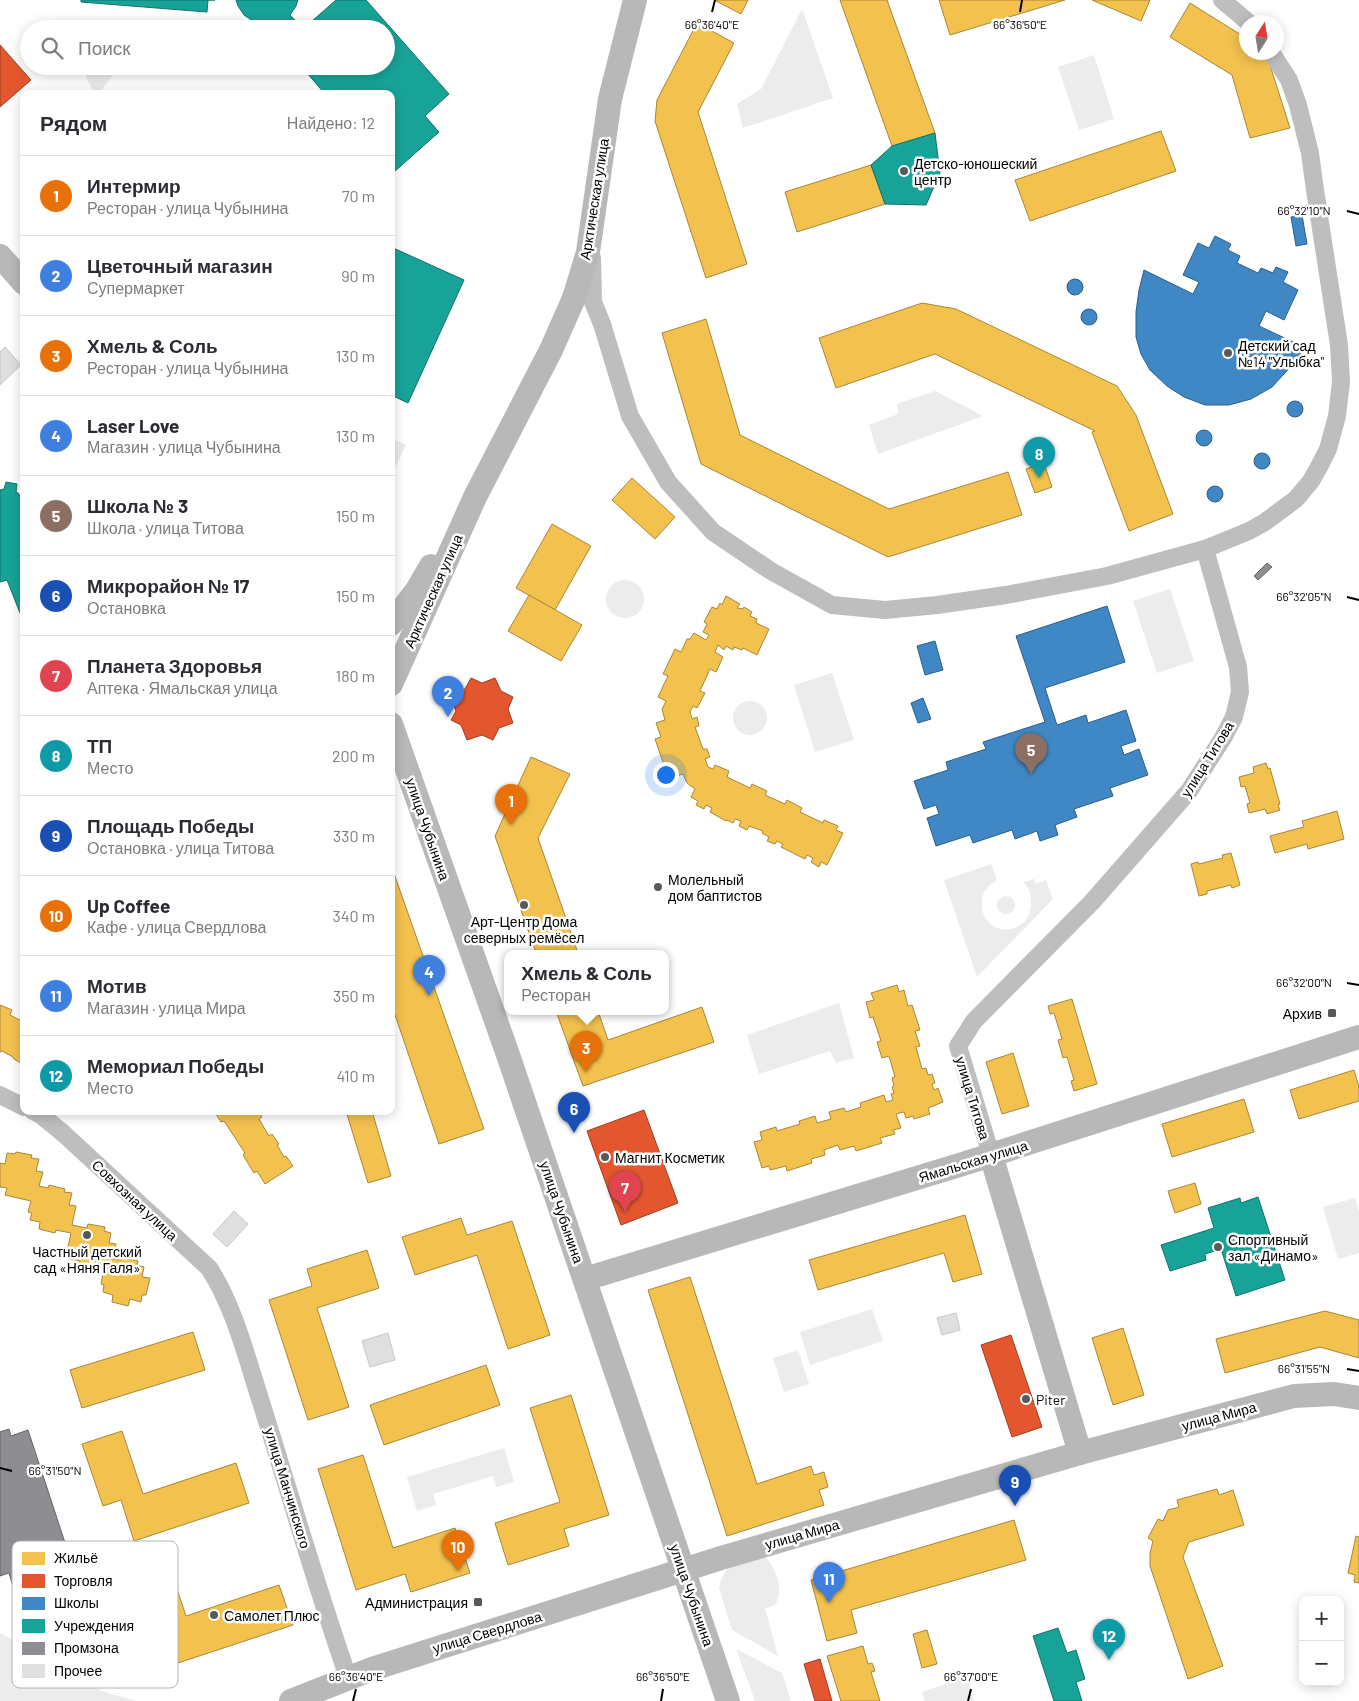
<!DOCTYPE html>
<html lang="ru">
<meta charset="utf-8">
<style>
:root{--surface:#fff;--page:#f2f2f3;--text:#2b2b33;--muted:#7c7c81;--line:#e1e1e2;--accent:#595959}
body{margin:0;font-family:Barlow,sans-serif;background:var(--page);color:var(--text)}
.controls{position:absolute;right:15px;bottom:15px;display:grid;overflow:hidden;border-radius:10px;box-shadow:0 2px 12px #0003}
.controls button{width:45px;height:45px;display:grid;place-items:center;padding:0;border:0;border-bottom:1px solid var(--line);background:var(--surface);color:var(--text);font:25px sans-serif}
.compass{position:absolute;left:1239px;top:15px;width:45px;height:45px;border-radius:50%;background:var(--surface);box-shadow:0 2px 12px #0003;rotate:12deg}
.you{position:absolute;left:665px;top:774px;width:18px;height:18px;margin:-12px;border:4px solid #fff;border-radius:50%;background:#1a73e8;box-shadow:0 0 0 8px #1a73e833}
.badge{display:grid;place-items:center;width:32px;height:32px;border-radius:50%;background:var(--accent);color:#fff;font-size:16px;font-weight:700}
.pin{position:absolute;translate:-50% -41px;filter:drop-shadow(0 1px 2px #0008)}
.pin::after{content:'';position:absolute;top:26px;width:18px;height:15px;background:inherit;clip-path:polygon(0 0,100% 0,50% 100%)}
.popup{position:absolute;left:504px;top:950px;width:165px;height:65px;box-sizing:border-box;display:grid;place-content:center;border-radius:10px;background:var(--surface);filter:drop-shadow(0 1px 4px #0005);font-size:16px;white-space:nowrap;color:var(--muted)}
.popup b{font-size:19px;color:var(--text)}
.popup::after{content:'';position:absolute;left:50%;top:100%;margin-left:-10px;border:10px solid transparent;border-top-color:var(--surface)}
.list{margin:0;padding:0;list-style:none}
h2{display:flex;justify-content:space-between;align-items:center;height:65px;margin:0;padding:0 20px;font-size:21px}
h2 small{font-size:16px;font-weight:400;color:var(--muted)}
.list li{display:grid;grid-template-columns:32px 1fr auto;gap:15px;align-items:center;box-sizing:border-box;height:80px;padding:0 20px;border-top:1px solid var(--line)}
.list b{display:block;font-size:19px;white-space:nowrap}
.list p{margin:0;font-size:16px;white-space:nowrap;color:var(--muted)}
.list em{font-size:16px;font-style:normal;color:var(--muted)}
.icon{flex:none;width:28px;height:28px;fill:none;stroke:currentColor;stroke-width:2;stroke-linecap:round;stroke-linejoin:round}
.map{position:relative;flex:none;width:1359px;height:1701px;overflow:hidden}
.search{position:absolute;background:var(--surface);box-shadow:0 2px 12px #0003;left:20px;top:20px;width:375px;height:55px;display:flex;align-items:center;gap:12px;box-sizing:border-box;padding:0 18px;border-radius:28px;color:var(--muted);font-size:19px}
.panel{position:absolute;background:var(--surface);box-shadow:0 2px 12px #0003;left:20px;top:90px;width:375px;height:1025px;border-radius:10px}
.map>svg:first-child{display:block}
</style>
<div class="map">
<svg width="1359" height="1701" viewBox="0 0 1359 1701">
<rect width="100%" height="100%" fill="#fff"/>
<g fill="#ececec">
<path d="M802 9 833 98 743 128 737 104 761 89Z"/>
<path d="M1094 55 1114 119 1079 130 1058 67Z"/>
<path d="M81 66H93L99 69 116 66 119 68 101 90 96 92 92 89Z"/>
<path d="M935 391 983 416 878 454 869 425 898 414 897 404Z"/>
<path d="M391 438 406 445 391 476Z"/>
<circle cx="625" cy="599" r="19"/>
<path d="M1170 589 1194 661 1157 673 1133 601Z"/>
<path d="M832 673 854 740 815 752 794 685Z"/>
<circle cx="750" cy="718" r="17"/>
<path d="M991 864 997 880C987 886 981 893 982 905 982 938 1031 937 1031 904 1031 901 1031 896 1030 892 1029 889 1026 886 1024 882L1034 879 1036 884 1046 880 1053 899 977 977 944 880Z"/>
<circle cx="1006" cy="905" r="9"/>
<path d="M839 1003 854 1058 836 1063 830 1051 759 1074 747 1035Z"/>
<path d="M1355 1198 1359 1211V1253L1338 1259 1323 1207Z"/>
<path d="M872 1309 883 1341 810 1365 800 1332Z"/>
<path d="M798 1350 809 1384 784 1392 773 1358Z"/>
<path d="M504 1448 514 1482 496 1487 493 1476 433 1494 436 1505 417 1511 407 1477Z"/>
<path d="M766 1557C777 1571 784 1589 775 1605L765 1608 778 1656 732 1630 719 1588 721 1580 729 1565Z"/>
<path d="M0 1633 41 1655 64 1676 111 1694 137 1701H0Z"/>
<path d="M736 1649 782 1673 791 1701H755Z"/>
<path d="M966 1677 974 1701H925L922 1692Z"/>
</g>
<g fill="#f2c14e" stroke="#a98737">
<path d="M714 0H748L741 14Z"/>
<path d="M840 0H887L935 133 892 146Z"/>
<path d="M939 0H1065L950 35Z"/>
<path d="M1092 0H1150L1141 21Z"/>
<path d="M1190 3 1246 38V52H1261L1269 62 1290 128 1250 138 1232 75 1170 37Z"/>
<path d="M697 23 734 43 698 112 747 264 706 278 655 121 657 100Z"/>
<path d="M1161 131 1176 171 1030 221 1015 180Z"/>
<path d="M871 165 885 204 797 232 785 192Z"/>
<path d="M922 303 956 309 1117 386 1136 415 1173 514 1129 531 1092 432 1095 431 935 354 836 388 819 338Z"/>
<path d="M706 319 740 435 889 509 1008 472 1022 515 888 557 701 464 662 333Z"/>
<path d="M1044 463 1052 487 1035 493 1026 469Z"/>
<path d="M632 478 675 517 655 539 612 500Z"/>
<path d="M552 524 591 546 555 610 516 588Z"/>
<path d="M529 595 582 625 561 661 508 631Z"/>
<path d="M726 596 740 604 737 608 743 609 744 607 752 612 750 616 757 619 756 623 769 629 757 655 743 648 742 650 734 647 733 650 726 646 724 650 718 645 715 652 723 657 716 672 710 669 700 691 705 693 697 708 693 706 690 712 692 719 697 717 699 726 695 727 703 749H707L710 757 705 759 708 767 713 769 715 765 729 771 727 777 750 788 752 784 767 791 765 795 785 804 787 800 802 808 800 812 823 823 824 820 838 826 836 830 843 833 827 865 821 862 819 867 811 862 813 858 807 855 805 859 781 847 783 844 777 841 775 844 767 841 769 837 762 833 763 831 749 826 747 830 739 826 741 821 735 819 733 823 727 820 726 821 710 812 712 808 706 805 704 809 696 805 698 801 691 797 695 789 687 783 683 774 674 777 669 763 664 765 655 739 661 737 656 723 665 720 662 709 666 701 658 697 668 676 663 674 675 649 681 652 687 639H690L694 633 706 640 709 635 703 632 707 624 704 622 712 607 717 609 720 603 722 605Z"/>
<path d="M531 757 570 774 538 838 578 953H536L495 836Z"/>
<path d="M1266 763 1268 769 1270 768 1280 804 1278 805 1280 810 1267 814 1265 809 1249 813 1247 804 1250 803 1245 786 1241 787 1239 777 1254 773 1253 767Z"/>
<path d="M1337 811 1344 839 1308 849 1307 844 1275 853 1270 836 1304 827 1302 821Z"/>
<path d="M1231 853 1240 885 1232 888 1231 885 1207 891V894L1199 896 1191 864 1198 862 1199 864 1223 858 1222 855Z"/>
<path d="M391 865 484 1129 439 1144 391 1003Z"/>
<path d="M897 985 899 992 904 990 908 1006 912 1005 920 1030 915 1031 920 1046 916 1047 922 1069 926 1068 928 1075 932 1074 935 1083 932 1084 934 1090 938 1088 943 1102 928 1108 930 1114 914 1119 913 1116 906 1118 904 1112 896 1114 901 1128 893 1130 895 1134 880 1138 882 1143 856 1151 854 1146 840 1150 838 1145 824 1150 825 1155 811 1159 812 1163 787 1171 786 1166 770 1170 769 1166 762 1168 754 1142 762 1140 760 1132 776 1127 777 1131 800 1124 799 1121 815 1116 817 1123 831 1119 829 1112 844 1108 846 1112 861 1107 860 1103 884 1095 886 1102 893 1100 891 1094 894 1093 892 1087 894 1086 892 1078 895 1077 889 1056 882 1058 877 1042 881 1041 873 1017 870 1018 866 1002 874 1000 871 993Z"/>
<path d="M1072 999 1097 1084 1074 1091 1071 1081 1074 1080 1067 1057 1063 1058 1058 1040 1062 1039 1054 1013 1050 1014 1048 1006Z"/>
<path d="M0 1005 12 1010 10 1015 24 1022V1065L14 1059 13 1057 2 1051 0 1052Z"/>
<path d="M702 1007 714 1042 583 1086 556 1011H598L608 1040Z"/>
<path d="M1013 1053 1029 1106 1002 1114 986 1062Z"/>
<path d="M1354 1070 1359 1087V1101L1299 1119 1290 1090Z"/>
<path d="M1244 1099 1254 1132 1172 1157 1162 1124Z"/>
<path d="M214 1111H258L262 1117 259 1119 269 1136 272 1134 279 1144 277 1145 284 1157 286 1156 293 1166 265 1184 257 1171 254 1173 243 1155 245 1153 224 1121 221 1122Z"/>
<path d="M346 1111H372L391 1176 368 1183Z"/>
<path d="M16 1152 32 1155 31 1158 39 1159 36 1171 43 1172 39 1186 48 1188 49 1185 65 1189 64 1192 72 1193 69 1205 76 1206 72 1225 87 1228 88 1224 105 1227 104 1231 111 1233 109 1243 116 1244 113 1259 121 1260 122 1257 138 1261 137 1265 144 1267 142 1277 150 1278 146 1295H142L141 1302 130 1299 128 1306 112 1302 113 1295 103 1292 104 1285 101 1284 103 1273 78 1269 80 1261 69 1259 70 1252 67 1251 71 1233 56 1230 55 1233 39 1229 40 1222 30 1220 32 1213 28 1212 31 1201 5 1195 7 1188 0 1187V1163L5 1164 7 1153 15 1154Z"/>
<path d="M1195 1183 1201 1204 1175 1213 1168 1191Z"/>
<path d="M965 1215 982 1274 953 1282 944 1253 818 1290 809 1260Z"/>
<path d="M461 1218 467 1235 512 1221 550 1335 508 1349 477 1255 415 1275 402 1237Z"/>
<path d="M367 1250 379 1288 317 1308 349 1407 308 1420 269 1300 312 1286 307 1269Z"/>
<path d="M690 1277 757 1484 811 1466 814 1475 824 1472 828 1487 819 1490 824 1505 727 1536 648 1290Z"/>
<path d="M1325 1311 1359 1320V1358L1320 1347 1225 1373 1216 1339Z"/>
<path d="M1123 1328 1144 1395 1113 1405 1092 1338Z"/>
<path d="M193 1332 205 1370 82 1408 70 1370Z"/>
<path d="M486 1365 500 1405 384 1445 370 1405Z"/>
<path d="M571 1395 609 1515 564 1529 569 1546 508 1565 495 1523 560 1502 530 1408Z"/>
<path d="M122 1431 143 1494 236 1463 249 1503 134 1541 121 1500 103 1506 82 1444Z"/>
<path d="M363 1455 393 1548 455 1528 470 1573 411 1592 405 1574 356 1590 318 1469Z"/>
<path d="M1217 1489 1219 1495 1233 1490 1244 1525 1189 1542 1183 1557 1223 1666 1188 1679 1150 1566V1553L1153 1541 1148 1538 1158 1519 1163 1521 1168 1510 1179 1507 1177 1500Z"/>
<path d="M1014 1520 1026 1560 851 1610 857 1633 827 1641 811 1580Z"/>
<path d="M1356 1536 1359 1537V1583L1354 1582 1355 1575 1348 1573Z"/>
<path d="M165 1553 186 1616 279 1585 293 1625 178 1663 164 1622 146 1627 126 1566Z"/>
<path d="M927 1630 937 1664 922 1668 913 1634Z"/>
<path d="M863 1646 868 1664 872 1663 875 1671 871 1672 880 1701H841L827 1656Z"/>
</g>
<g fill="#e4572e" stroke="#a03d20">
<path d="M0 45 31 80 0 107Z"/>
<path d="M471 678 482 683 495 678 501 691 513 697 508 709 513 723 499 728 493 740 482 735 467 740 461 725 451 720 456 711 450 696 465 689Z"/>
<path d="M644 1110 678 1203 621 1225 587 1131Z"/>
<path d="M1011 1335 1042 1427 1012 1437 981 1345Z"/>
<path d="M820 1659 832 1701H815L804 1664Z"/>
</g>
<g fill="#3f88c5" stroke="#2c5f8a">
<path d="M1302 215 1307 244 1296 246 1291 217Z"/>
<path d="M1215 236 1231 244 1228 250 1240 256 1237 263 1258 273 1261 268 1273 273 1276 267 1288 272 1283 282 1298 290 1284 320 1266 311 1259 326 1304 347 1296 361 1272 387 1251 399 1229 405H1205L1184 397 1167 386 1150 370 1141 354 1136 337V312L1139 290 1144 270 1193 294 1199 282 1183 275 1198 243 1209 248Z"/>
<circle cx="1075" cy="287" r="8"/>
<circle cx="1089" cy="317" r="8"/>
<circle cx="1295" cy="409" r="8"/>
<circle cx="1204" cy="438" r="8"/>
<circle cx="1262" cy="461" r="8"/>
<circle cx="1215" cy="494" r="8"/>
<path d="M1107 606 1125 662 1045 688 1057 725 1086 715 1088 723 1126 710 1136 741 1121 746 1124 755 1139 749 1148 775 1110 788 1113 796 1074 809 1077 817 1055 825 1058 835 1040 841 1037 831 1015 839 1012 830 973 843 970 835 936 846 927 818 939 814 936 805 924 809 914 781 948 770 946 762 986 749 983 742 1045 722 1016 636Z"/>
<path d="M935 641 943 670 925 675 917 646Z"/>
<path d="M923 698 931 719 918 723 911 703Z"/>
</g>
<g fill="#17a398" stroke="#10726a">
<path d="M81 0H215H208L207 12 81 2Z"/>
<path d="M236 0H298L296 6 290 15 303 29H286L280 22 269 25 256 23 244 15 238 6Z"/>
<path d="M336 0H366L449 94 425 116 439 132 394 172 391 168V94H325L301 66H386V29H303Z"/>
<path d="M935 133 940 173 926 205 885 204 871 165 892 146Z"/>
<path d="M391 247 464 280 408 403 391 395Z"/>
<path d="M6 482 17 484 16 492 18 493 24 502V612L20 613 7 580 0 582V490L4 489Z"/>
<path d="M1258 1197 1285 1280 1236 1296 1221 1249 1205 1254 1206 1260 1170 1271 1161 1245 1214 1228 1208 1208 1240 1198 1241 1203Z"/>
<path d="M1058 1628 1067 1653 1076 1650 1085 1679 1076 1682 1082 1701H1054L1033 1636Z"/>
</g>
<g fill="#8d8d92" stroke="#636366">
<path d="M1267 563 1272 567 1258 580 1254 576Z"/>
<path d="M9 1429 11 1436 28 1430 71 1561 55 1566 57 1573 13 1587 9 1573 0 1576V1432Z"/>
<path d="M77 1581 92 1624 75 1630 60 1587Z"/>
</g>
<g fill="#dfdfdf" stroke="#c7c7c7">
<path d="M5 347 21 365 0 385V352Z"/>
<path d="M234 1211 248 1224 227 1247 213 1234Z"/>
<path d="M956 1313 960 1330 942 1335 937 1318Z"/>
<path d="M388 1333 395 1360 370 1367 362 1341Z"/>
</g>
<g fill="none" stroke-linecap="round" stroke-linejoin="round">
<g stroke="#bebebe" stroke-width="18">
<path d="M1222 0 1248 22"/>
<path d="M592 258 593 302 602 324 630 416 668 482 713 532 771 571 832 605 885 610 937 605 1006 595 1107 576 1205 549 1249 531 1265 522 1296 499 1311 481 1320 465 1328 449 1337 416 1341 382 1339 345 1315 190 1310 153 1298 105 1289 80 1271 52"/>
<path d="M0 1095 24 1107"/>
<path d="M33 1111 41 1115 64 1134 209 1268C234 1306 247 1359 261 1402 290 1494 316 1586 348 1677"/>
<path d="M991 1155 958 1046 974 1021 1092 902 1189 791 1223 738 1234 717 1240 692 1238 667 1205 549"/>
</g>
<g stroke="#b8b8b8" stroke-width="24">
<path d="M0 256 24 283"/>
<path d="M391 624 417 590 431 566"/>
<path d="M391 684 475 497 551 350 574 298 588 252 610 99 635 0"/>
<path d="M391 724 507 1052 728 1701"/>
<path d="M585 1279 966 1163 1359 1037"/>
<path d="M1080 1453 1294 1396 1334 1394 1359 1398"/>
<path d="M291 1701 372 1669 721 1558 1080 1453 991 1155"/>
</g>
</g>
<path fill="none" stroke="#000" stroke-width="2" d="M712 12 715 0M1020 12 1022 0M1347 211 1359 214M1347 597 1359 600M1347 983 1359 985M1347 1369 1359 1371M0 1468 12 1471M353 1701 356 1689M661 1701 663 1689M968 1701 971 1689"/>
<g fill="#595959" stroke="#fff" stroke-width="2">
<circle cx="904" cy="171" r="5"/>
<circle cx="1228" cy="353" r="5"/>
<circle cx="658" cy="887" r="5"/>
<circle cx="524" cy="905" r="5"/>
<rect x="1327" y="1008" width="10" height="10" rx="2.5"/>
<circle cx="605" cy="1157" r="5"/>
<circle cx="87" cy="1235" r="5"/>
<circle cx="1218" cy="1247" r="5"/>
<circle cx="1026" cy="1399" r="5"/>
<rect x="473" y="1597" width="10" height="10" rx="2.5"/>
<circle cx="214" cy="1615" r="5"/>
</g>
<g text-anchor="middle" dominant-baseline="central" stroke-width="5" stroke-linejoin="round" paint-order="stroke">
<g font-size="14" fill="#000" stroke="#fff" text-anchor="start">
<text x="914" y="163">Детско-юношеский<tspan x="914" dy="16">центр</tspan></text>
<text x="1238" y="345">Детский сад<tspan x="1238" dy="16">№14 "Улыбка"</tspan></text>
<text x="668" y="879">Молельный<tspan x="668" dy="16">дом баптистов</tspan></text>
<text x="524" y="921" text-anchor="middle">Арт-Центр Дома<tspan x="524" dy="16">северных ремёсел</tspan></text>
<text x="1322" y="1013" text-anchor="end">Архив</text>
<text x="615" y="1157">Магнит Косметик</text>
<text x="1228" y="1239">Спортивный<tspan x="1228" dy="16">зал «Динамо»</tspan></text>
<text x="87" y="1251" text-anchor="middle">Частный детский<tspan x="87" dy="16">сад «Няня Галя»</tspan></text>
<text x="1036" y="1399">Piter</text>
<text x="468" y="1602" text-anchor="end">Администрация</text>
<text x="224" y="1615">Самолет Плюс</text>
</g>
<g font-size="14" fill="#000" stroke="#fff">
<text transform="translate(594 199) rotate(-81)">Арктическая улица</text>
<text transform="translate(433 591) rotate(-66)">Арктическая улица</text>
<text transform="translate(1207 759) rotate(-58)">улица Титова</text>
<text transform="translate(428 829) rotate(71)">улица Чубынина</text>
<text transform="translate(973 1098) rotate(73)">улица Титова</text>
<text transform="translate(973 1161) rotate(-17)">Ямальская улица</text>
<text transform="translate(135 1200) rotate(43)">Совхозная улица</text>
<text transform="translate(562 1212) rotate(71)">улица Чубынина</text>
<text transform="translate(1219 1416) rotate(-15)">улица Мира</text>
<text transform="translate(288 1488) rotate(73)">улица Манчинского</text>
<text transform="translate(802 1534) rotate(-16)">улица Мира</text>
<text transform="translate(692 1595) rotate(71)">улица Чубынина</text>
<text transform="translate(487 1632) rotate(-17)">улица Свердлова</text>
</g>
</g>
<rect x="12" y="1541" width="166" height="147" rx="8" fill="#fff" stroke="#b2b2b2" stroke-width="1"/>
<rect x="22" y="1552" width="23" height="13" fill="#f2c14e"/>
<rect x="22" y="1574" width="23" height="14" fill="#e4572e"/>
<rect x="22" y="1597" width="23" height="13" fill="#3f88c5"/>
<rect x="22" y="1619" width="23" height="14" fill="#17a398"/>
<rect x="22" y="1642" width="23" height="13" fill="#8d8d92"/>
<rect x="22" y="1664" width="23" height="14" fill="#dfdfdf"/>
<g font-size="14" fill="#000">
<text x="54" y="1563">Жильё</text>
<text x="54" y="1586">Торговля</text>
<text x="54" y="1608">Школы</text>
<text x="54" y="1631">Учреждения</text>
<text x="54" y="1653">Промзона</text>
<text x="54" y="1676">Прочее</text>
</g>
<g font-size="12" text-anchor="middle" fill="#000" stroke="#fff" stroke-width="5" stroke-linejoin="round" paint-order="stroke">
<text x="712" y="29">66°36'40"E</text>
<text x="1020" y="29">66°36'50"E</text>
<text x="1304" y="215">66°32'10"N</text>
<text x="1304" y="601">66°32'05"N</text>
<text x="1304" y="987">66°32'00"N</text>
<text x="1304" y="1373">66°31'55"N</text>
<text x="55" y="1475">66°31'50"N</text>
<text x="356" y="1681">66°36'40"E</text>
<text x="663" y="1681">66°36'50"E</text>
<text x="971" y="1681">66°37'00"E</text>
</g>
</svg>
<div class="controls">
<button>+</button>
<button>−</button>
</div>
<svg class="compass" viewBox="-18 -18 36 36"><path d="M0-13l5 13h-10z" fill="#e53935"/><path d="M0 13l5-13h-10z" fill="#7c7c81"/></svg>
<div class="you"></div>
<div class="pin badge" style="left:511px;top:825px;background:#e8710a">1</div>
<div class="pin badge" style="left:448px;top:717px;background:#3f7fe0">2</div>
<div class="pin badge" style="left:586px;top:1072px;background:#e8710a">3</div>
<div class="popup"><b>Хмель &amp; Соль</b>Ресторан</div>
<div class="pin badge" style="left:429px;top:996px;background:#3f7fe0">4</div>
<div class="pin badge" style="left:1031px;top:774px;background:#8d6e63">5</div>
<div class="pin badge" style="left:574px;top:1133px;background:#1a4fb4">6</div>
<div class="pin badge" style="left:625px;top:1212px;background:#e0444e">7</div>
<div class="pin badge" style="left:1039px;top:478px;background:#0f9aa8">8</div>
<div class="pin badge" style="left:1015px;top:1506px;background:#1a4fb4">9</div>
<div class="pin badge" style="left:458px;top:1571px;background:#e8710a">10</div>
<div class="pin badge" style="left:829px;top:1603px;background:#3f7fe0">11</div>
<div class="pin badge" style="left:1109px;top:1660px;background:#0f9aa8">12</div>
<div class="search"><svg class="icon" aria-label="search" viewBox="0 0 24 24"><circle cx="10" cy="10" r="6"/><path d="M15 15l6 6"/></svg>Поиск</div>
<section class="panel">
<h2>Рядом<small>Найдено: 12</small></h2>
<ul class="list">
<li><span class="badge" style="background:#e8710a">1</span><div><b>Интермир</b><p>Ресторан · улица Чубынина</p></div><em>70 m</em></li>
<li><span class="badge" style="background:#3f7fe0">2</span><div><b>Цветочный магазин</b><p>Супермаркет</p></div><em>90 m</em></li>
<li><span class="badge" style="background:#e8710a">3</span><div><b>Хмель &amp; Соль</b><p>Ресторан · улица Чубынина</p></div><em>130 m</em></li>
<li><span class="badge" style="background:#3f7fe0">4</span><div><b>Laser Love</b><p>Магазин · улица Чубынина</p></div><em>130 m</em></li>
<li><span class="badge" style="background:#8d6e63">5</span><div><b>Школа № 3</b><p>Школа · улица Титова</p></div><em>150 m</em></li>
<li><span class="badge" style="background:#1a4fb4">6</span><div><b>Микрорайон № 17</b><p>Остановка</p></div><em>150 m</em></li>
<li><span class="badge" style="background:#e0444e">7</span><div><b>Планета Здоровья</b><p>Аптека · Ямальская улица</p></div><em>180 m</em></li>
<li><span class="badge" style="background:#0f9aa8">8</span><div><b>ТП</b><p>Место</p></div><em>200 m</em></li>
<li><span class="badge" style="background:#1a4fb4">9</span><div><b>Площадь Победы</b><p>Остановка · улица Титова</p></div><em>330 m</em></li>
<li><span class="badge" style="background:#e8710a">10</span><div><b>Up Coffee</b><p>Кафе · улица Свердлова</p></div><em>340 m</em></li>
<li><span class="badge" style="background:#3f7fe0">11</span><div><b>Мотив</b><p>Магазин · улица Мира</p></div><em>350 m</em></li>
<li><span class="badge" style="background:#0f9aa8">12</span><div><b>Мемориал Победы</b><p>Место</p></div><em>410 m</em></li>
</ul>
</section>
</div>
